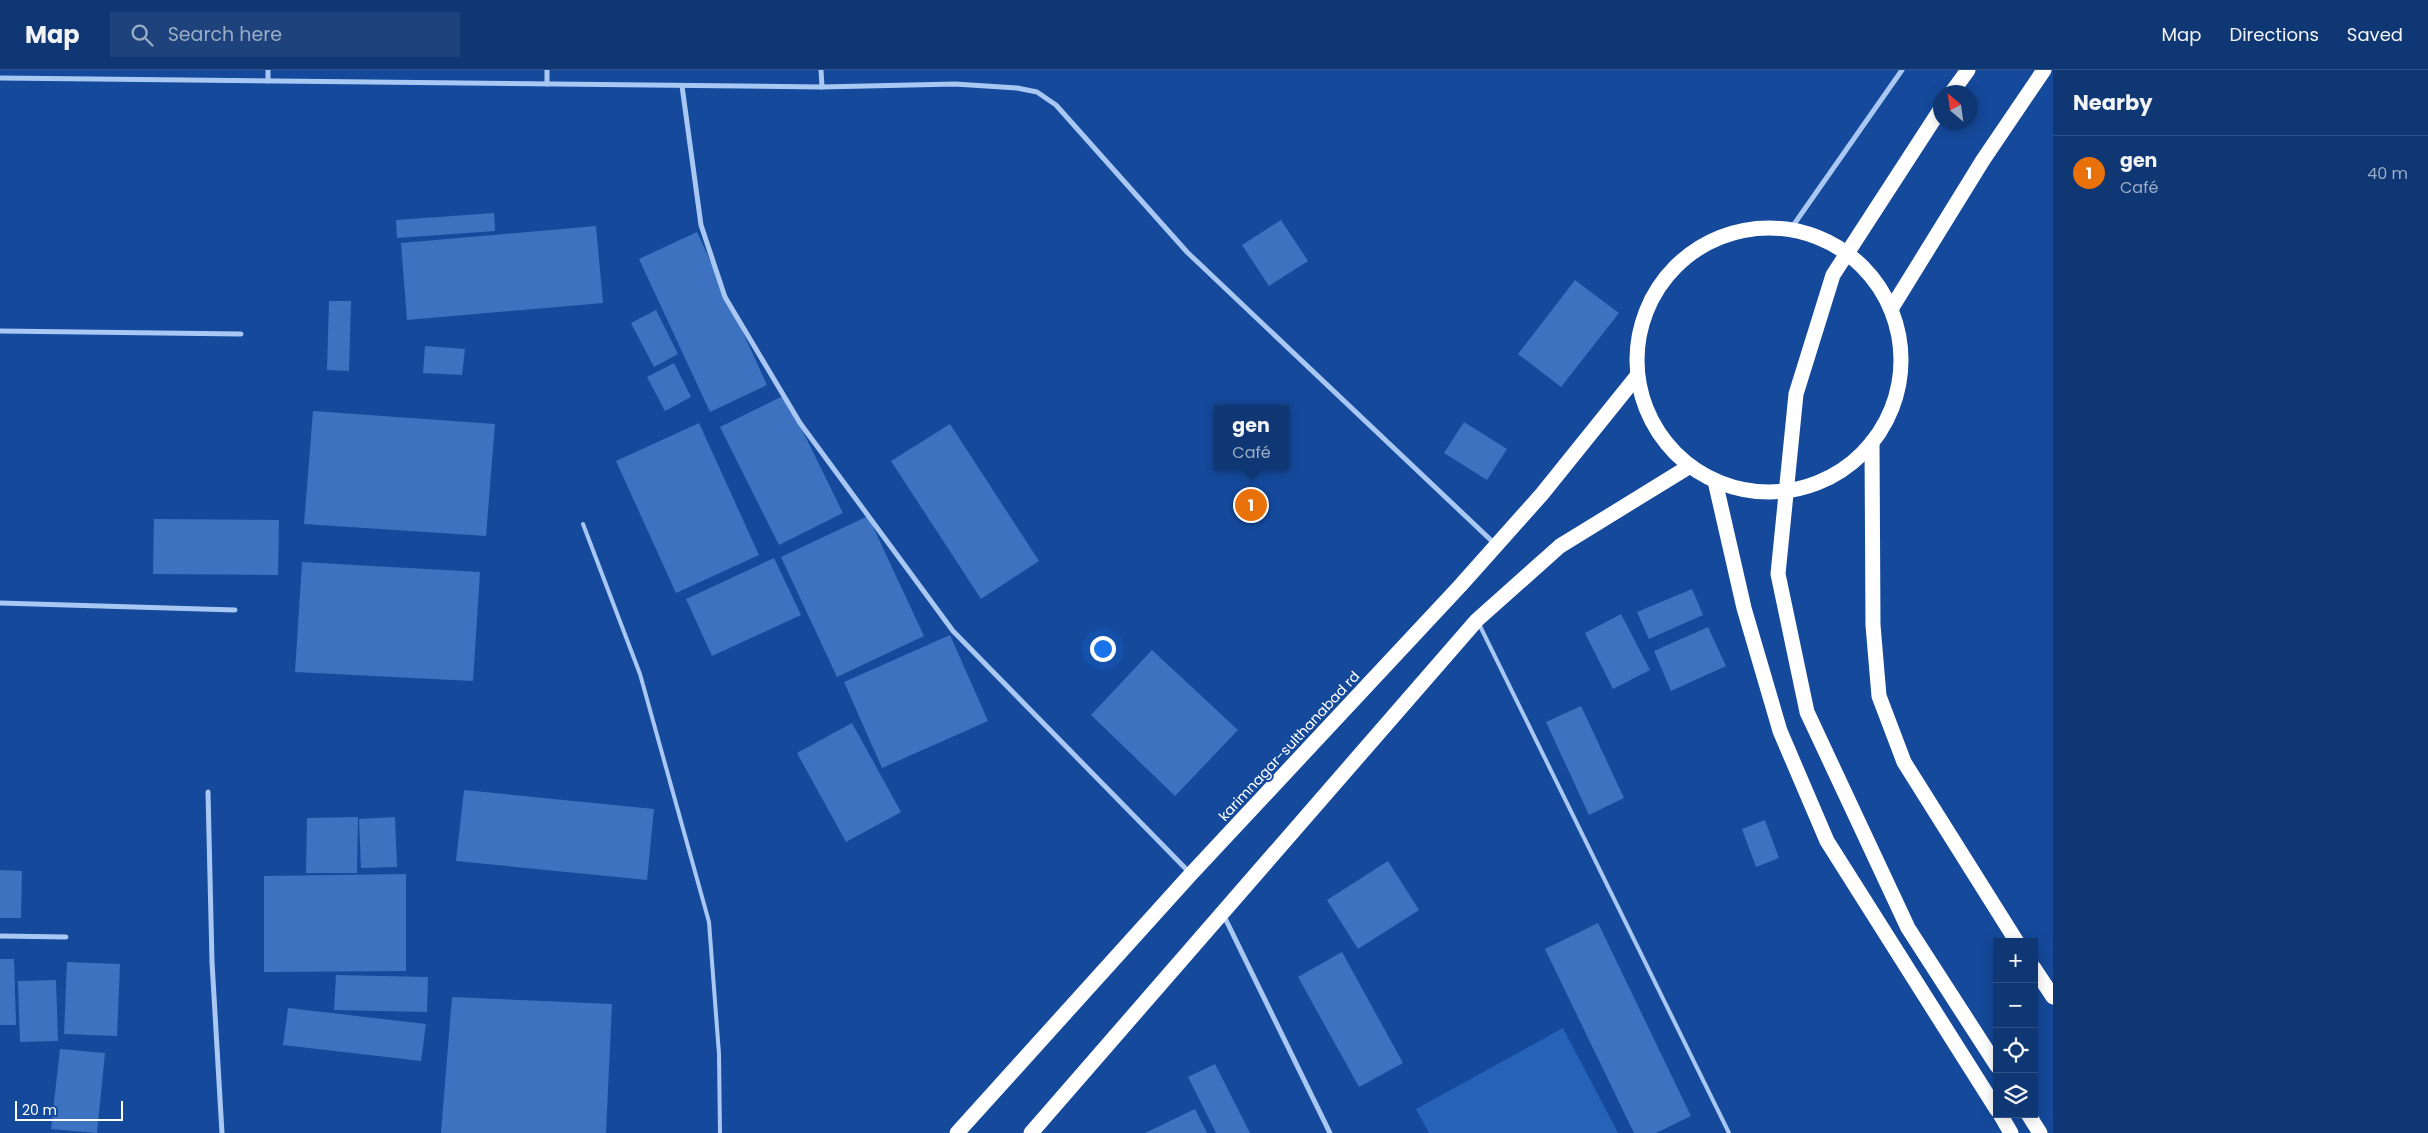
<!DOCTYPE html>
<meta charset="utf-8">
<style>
:root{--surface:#0f3774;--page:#1d427c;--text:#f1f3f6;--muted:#9bacc5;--line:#2f5186;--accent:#ffdb6b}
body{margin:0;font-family:Poppins,sans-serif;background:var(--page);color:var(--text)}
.controls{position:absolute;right:15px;bottom:15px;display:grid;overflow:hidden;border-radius:0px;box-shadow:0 2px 12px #0003}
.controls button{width:45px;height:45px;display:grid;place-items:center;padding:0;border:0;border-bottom:1px solid var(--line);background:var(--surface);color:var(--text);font:25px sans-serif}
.compass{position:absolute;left:1933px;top:15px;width:45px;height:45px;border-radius:50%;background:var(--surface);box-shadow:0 2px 12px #0003;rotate:331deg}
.scale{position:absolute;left:15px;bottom:12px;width:108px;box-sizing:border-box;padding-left:5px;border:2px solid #fff;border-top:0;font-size:14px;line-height:18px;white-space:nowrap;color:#fff;-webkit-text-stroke:4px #14499b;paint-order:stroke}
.you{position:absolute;left:1102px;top:578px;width:18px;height:18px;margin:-12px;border:4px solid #fff;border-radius:50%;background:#1a73e8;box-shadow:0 0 0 8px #1a73e833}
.badge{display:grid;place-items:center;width:32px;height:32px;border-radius:50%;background:var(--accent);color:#fff;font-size:16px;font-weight:700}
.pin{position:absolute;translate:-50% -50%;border:2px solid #fff;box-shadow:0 1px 5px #0006}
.popup{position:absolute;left:1214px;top:335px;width:75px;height:65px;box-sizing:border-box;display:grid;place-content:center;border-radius:0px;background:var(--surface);filter:drop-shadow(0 1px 4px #0005);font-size:16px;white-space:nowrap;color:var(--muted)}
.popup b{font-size:19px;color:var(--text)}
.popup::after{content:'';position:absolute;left:50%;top:100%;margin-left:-10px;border:10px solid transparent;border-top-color:var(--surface)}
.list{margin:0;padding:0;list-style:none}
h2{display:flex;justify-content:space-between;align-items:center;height:65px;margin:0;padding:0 20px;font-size:21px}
h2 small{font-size:16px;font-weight:400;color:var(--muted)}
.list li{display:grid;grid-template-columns:32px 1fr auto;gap:15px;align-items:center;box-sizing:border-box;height:75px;padding:0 20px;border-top:1px solid var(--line)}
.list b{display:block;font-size:19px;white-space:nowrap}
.list p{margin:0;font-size:16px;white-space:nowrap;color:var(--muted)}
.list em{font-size:16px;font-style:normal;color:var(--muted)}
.icon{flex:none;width:28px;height:28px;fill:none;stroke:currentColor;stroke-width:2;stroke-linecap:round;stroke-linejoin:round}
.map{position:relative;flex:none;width:2053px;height:1063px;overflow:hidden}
header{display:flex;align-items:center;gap:30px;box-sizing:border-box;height:70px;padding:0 25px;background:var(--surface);border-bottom:1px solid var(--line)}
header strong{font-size:24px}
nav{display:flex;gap:28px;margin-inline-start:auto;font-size:18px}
.search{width:350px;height:45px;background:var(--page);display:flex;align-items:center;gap:12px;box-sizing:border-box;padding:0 18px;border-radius:0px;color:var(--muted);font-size:19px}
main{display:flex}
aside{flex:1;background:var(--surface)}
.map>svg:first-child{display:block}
</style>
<header>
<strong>Map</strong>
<div class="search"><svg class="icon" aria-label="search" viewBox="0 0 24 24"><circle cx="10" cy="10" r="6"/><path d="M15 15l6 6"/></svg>Search here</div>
<nav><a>Map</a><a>Directions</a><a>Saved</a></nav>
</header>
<main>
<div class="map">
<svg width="2053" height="1063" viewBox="0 0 2053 1063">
<rect width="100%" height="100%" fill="#14499b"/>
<path fill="#2762b9" d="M1563 958 1618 1063H1429L1416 1039Z"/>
<g fill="#3d72c1">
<path d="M494 143 495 161 397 168 396 150Z"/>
<path d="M1281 150 1308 191 1269 216 1242 175Z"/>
<path d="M596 156 603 233 407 250 401 173Z"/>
<path d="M697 162 767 315 710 342 639 189Z"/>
<path d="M1575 210 1619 243 1561 317 1518 284Z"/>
<path d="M329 231H351L349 301 327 300Z"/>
<path d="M656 240 678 284 654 297 631 253Z"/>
<path d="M425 276 465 279 462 305 423 303Z"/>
<path d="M674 293 691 327 665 341 647 307Z"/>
<path d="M785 325 843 443 779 475 720 357Z"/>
<path d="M313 341 495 354 486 466 304 454Z"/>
<path d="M1464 352 1507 379 1487 410 1444 383Z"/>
<path d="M699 353 759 485 676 523 616 391Z"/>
<path d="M950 354 1039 491 981 529 891 391Z"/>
<path d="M868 446 924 566 837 607 781 487Z"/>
<path d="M154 449 279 450 278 505 153 504Z"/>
<path d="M774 488 801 545 712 586 686 529Z"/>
<path d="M302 492 480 502 473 611 295 602Z"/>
<path d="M1692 519 1703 545 1649 569 1637 542Z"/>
<path d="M1621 544 1650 600 1613 619 1585 563Z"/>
<path d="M1708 557 1726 596 1671 621 1654 581Z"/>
<path d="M950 565 988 651 882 698 844 612Z"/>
<path d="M1152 580 1238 660 1175 726 1091 645Z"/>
<path d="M1581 636 1624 728 1589 745 1546 652Z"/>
<path d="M852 653 901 742 846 772 797 683Z"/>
<path d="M464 720 654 739 647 810 456 791Z"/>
<path d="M358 747 357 803H306L307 748Z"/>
<path d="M395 747 397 797 361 798 359 749Z"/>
<path d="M1765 750 1779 788 1756 797 1742 759Z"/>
<path d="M1388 791 1419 840 1358 879 1327 830Z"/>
<path d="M0 800 22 801 21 848H0Z"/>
<path d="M406 804V901L264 902V806Z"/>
<path d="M1598 853 1691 1046 1656 1063H1634L1545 879Z"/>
<path d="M1342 882 1403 993 1359 1017 1298 907Z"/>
<path d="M0 889H14L16 955H0Z"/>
<path d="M67 892 120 894 117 966 64 964Z"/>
<path d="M336 905 428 907 427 942 334 940Z"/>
<path d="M56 910 58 971 20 972 18 911Z"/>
<path d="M452 927 612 934 606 1063H441Z"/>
<path d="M288 938 426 954 421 991 283 975Z"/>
<path d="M60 979 105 983 97 1063 51 1059Z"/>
<path d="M1215 994 1250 1063H1216L1188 1007Z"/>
<path d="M1195 1039 1207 1063H1145Z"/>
</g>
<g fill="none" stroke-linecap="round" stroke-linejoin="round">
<g stroke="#a9c7f3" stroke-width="4">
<path d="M583 454 640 604 709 852 719 984 720 1063"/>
<path d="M1479 554 1729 1063"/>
</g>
<g stroke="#a9c7f3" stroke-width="5">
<path d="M268 0V11"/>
<path d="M547 0V14"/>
<path d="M821 0 822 17"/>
<path d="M0 8 822 17 955 14 1017 18 1037 22 1056 35 1187 182 1495 474"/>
<path d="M682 16 701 155 725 227 800 353 953 561 1189 802"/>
<path d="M1790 160 1902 0"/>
<path d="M0 261 241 264"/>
<path d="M0 533 235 540"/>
<path d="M208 722 212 892 222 1063"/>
<path d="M1224 846 1330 1063"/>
<path d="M0 866 66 867"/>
</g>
<g stroke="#fff" stroke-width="15">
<path d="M1952 22 1968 0"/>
<circle cx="1769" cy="290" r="132"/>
<path d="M1891 239 1983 90 2044 0"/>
<path d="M1872 372 1873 555 1879 626 1904 692 2017 872"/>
<path d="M1715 411 1744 538 1780 661 1827 771 1997 1040"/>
<path d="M2034 898 2053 927"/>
<path d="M2000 1044 2011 1063"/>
<path d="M2028 1044 2040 1063"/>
<path d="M957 1063 1191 804 1460 516 1542 424 1637 306"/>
<path d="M1031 1063 1477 550 1560 476 1690 396"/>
</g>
<path stroke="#fff" stroke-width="15" d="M1940 40 1833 205 1796 324 1778 504 1807 642 1908 858 1997 996"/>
</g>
<g text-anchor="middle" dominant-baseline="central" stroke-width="4" stroke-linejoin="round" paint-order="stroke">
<g font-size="14" fill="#fff" stroke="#14499b">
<text transform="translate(1289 676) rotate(-47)">karimnagar-sulthanabad rd</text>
</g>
</g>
</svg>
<div class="controls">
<button>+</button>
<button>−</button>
<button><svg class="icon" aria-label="locate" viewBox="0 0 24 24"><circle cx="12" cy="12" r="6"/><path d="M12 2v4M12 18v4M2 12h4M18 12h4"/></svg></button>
<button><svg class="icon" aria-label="layers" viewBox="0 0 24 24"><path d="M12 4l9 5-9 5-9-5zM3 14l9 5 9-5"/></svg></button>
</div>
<svg class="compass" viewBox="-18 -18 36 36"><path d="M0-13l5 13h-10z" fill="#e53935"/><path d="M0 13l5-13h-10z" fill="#9bacc5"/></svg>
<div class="scale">20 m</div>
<div class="you"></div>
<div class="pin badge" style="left:1251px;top:435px;background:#e8710a">1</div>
<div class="popup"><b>gen</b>Café</div>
</div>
<aside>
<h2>Nearby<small></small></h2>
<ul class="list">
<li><span class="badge" style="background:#e8710a">1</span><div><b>gen</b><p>Café</p></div><em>40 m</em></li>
</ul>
</aside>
</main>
